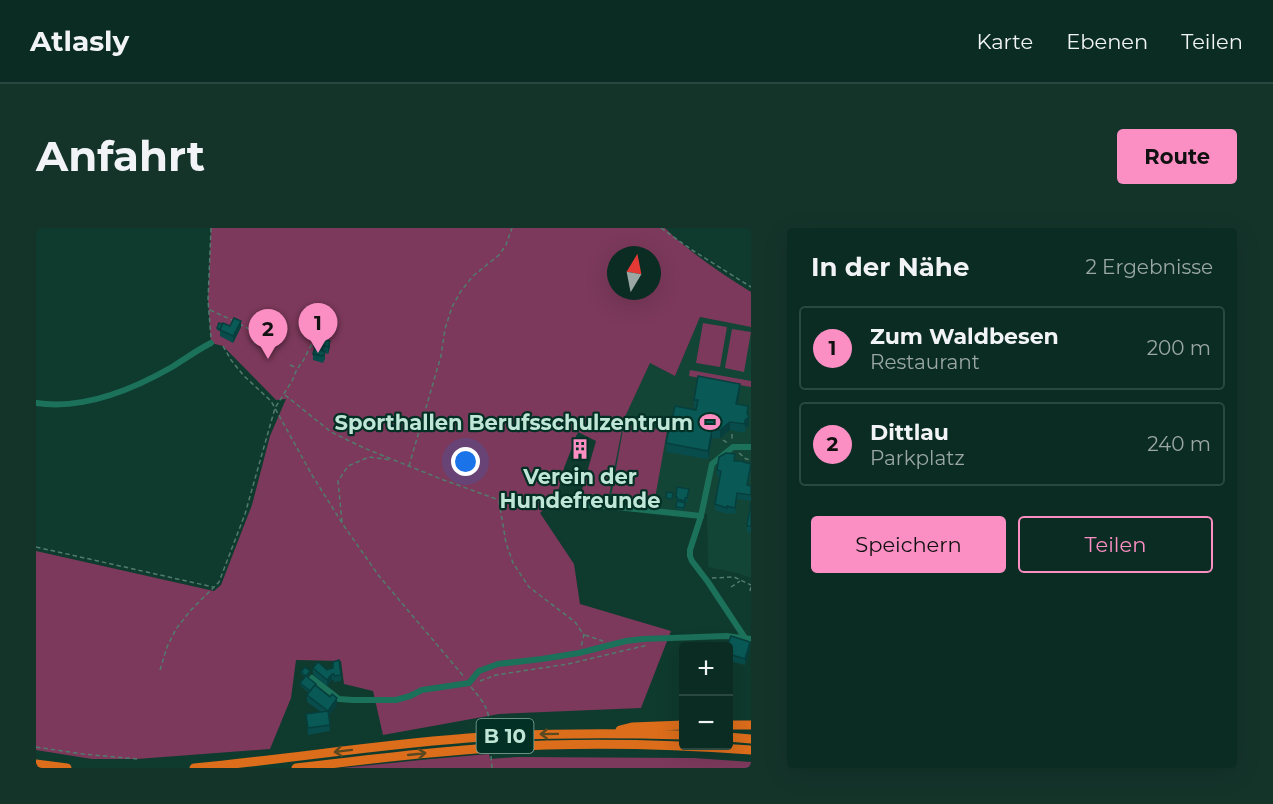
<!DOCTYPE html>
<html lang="de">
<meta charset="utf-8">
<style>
:root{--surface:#0b2c22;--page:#14342a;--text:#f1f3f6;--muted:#9aa7a5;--line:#2b4840;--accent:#fb8fc4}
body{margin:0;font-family:Montserrat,sans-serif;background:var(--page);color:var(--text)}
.controls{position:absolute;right:18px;bottom:18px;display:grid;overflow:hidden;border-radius:6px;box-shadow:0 6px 24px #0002}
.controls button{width:54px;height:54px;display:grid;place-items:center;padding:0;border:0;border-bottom:2px solid var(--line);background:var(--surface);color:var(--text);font:30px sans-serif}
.compass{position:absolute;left:571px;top:18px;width:54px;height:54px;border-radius:50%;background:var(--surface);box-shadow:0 6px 24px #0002;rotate:10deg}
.you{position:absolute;left:430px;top:234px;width:21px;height:21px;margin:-15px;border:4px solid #fff;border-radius:50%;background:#1a73e8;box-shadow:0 0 0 9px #1a73e833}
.badge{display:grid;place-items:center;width:39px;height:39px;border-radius:50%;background:var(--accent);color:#111;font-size:20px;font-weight:700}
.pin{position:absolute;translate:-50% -50px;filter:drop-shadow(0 2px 3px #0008)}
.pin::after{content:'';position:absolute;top:32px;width:21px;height:18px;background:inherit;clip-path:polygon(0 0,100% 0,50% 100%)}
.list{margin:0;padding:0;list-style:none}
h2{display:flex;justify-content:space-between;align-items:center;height:78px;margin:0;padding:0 24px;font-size:26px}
h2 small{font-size:20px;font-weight:400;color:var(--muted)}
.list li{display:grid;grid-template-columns:39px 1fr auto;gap:18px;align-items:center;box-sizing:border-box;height:84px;margin:0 12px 12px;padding:0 12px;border:2px solid var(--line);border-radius:6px}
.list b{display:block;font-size:22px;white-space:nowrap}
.list p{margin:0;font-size:20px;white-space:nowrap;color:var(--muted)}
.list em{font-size:20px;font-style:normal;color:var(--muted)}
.actions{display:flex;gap:12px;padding:18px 24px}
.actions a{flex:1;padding:14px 0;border:2px solid var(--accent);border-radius:6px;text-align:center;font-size:21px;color:var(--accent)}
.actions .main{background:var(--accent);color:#111}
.map{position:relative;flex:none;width:715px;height:540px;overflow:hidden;border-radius:6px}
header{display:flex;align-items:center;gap:36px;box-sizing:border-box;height:84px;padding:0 30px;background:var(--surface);border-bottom:2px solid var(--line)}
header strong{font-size:28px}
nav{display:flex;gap:33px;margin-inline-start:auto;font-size:21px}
.intro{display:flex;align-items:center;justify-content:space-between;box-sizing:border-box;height:144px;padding:0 36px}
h1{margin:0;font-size:42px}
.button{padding:15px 27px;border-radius:6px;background:var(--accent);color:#111;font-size:21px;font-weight:700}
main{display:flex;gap:36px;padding:0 36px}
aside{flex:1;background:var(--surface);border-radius:6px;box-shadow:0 6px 24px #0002}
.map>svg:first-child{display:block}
</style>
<header>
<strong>Atlasly</strong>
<nav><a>Karte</a><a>Ebenen</a><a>Teilen</a></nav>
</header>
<div class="intro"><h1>Anfahrt</h1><a class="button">Route</a></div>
<main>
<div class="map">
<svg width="715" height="540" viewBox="0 0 715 540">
<rect width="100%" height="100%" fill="#0f3a2e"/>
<path fill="#134537" d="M664 89 715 99V350L701 345 672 339 671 286 571 278 588 191 614 135 639 148Z"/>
<g fill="#7c395b" fill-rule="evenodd">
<path d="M175 0H629C654 25 685 45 715 64V99L664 89 639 148 614 135 588 191 571 278 542 276 560 213 542 204 528 240 520 272 514 275 504 285 538 336 544 376 635 403 605 480 463 486 347 507 337 463 308 456 305 433 260 432 255 470 234 521 101 531H56L0 522V323L178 363 185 357 216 277 234 208 250 171 240 172 187 118 175 115 172 72ZM580 27H616V63H580Z"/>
<path d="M667 95 691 99 684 139 660 135Z"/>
<path d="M696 101 715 104 708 144 689 140Z"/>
<path d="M654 142 715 153V159L653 148Z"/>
<path d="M588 196 631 203 618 276 575 269Z"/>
<path d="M453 526 454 531 481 529 658 530 715 534V540H306L395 531Z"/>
</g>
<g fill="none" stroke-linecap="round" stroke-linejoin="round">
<g stroke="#527b6e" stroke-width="1.5" stroke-dasharray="4.5 3" stroke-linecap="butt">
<path d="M175 0 172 72 175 110"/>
<path d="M625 0 656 22 715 59"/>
<path d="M174 82 196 92"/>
<path d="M203 96 224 106 217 119"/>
<path d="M187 118 195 132 208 148 235 173 276 247 306 295 343 348 429 450"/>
<path d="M254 137 261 140"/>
<path d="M249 167 295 204 328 220 405 251 463 272 503 274"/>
<path d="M696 206V212"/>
<path d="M687 212 693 216"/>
<path d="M703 225 710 231 715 232"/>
<path d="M373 238 405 128 409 101 416 79 425 63 437 48 463 27 470 17 476 0"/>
<path d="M463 273 470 315 477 335 493 359 539 394 548 407 545 419"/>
<path d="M306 294 302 253 312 238 333 229 355 232"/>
<path d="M0 319 177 359"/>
<path d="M676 350 698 349 715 357"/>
<path d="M695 359 704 353"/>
<path d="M714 363 715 359"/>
<path d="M549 407 567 413"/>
<path d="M124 442 131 419 140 401 154 383 183 354 209 286 239 180 256 153 261 141 267 133 280 108"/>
<path d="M444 453 460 447 532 436 612 417"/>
<path d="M435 459C449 476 453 480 454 502"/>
<path d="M0 519 47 526 101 531"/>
<path d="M455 528 456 540"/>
</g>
<g stroke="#1c715a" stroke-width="6">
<path d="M0 175C46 182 96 162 136 139 149 131 161 122 175 115"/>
<path d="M508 275 571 278 665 288"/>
<path d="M709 410 672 354 656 333 654 328V322L665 288 676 236 697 219H715"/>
<path d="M276 450 303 471 317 472H360L374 468 386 462 433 455 443 443 462 436 506 431 543 425 590 413 607 411 690 408 715 411"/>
</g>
<g stroke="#dc6d1b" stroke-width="9">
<path d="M692 497H715"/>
<path d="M584 502 596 499 648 497"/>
<path d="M692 509 715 511"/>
<path d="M0 536 31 540"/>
<path d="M158 540C255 531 351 515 447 509 514 505 581 505 648 507"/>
<path d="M260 540C343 530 426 520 510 517 578 515 647 517 715 522"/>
</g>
</g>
<g fill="#084d4b">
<path d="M194 98 205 99 197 115 184 108V103L181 102V100Z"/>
<path d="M279 116 294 119 292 126 289 125V131L287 135 277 132V126Z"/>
<path d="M704 164 701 176 712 187 713 198 709 200V205L694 202 684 210H676L672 231 630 224V215L660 182V180H658V172Z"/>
<path d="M546 213 550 218 547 229 540 227V224L537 223V219Z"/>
<path d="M707 234 715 242 712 257 715 258V273L701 271 699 286 691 285V286L679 282V276L684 249 681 248V242Z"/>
<path d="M653 265 651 275 649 274 648 282 640 281 641 273H640V269Z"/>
<path d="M715 274V305L711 304V298Z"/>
<path d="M693 418 714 420 709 437 693 433Z"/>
<path d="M277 440 291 442 305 447V453L298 454V452H296L291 458 277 447Z"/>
<path d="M265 444 274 445 271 449 301 477 292 488 294 503 272 507 270 486 285 484 271 474V467L273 465 264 457V455L269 449 265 446Z"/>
</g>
<g fill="#063f3d">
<path d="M205 93V99L197 115V108Z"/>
<path d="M294 113V119L292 126V119Z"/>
<path d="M704 156V164L700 184V176Z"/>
<path d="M712 178 713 198 709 200V205V196Z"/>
<path d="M694 194V202L684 210V202Z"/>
<path d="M676 202V210L672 231V223Z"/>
<path d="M714 414V420L709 437V431Z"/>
<path d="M296 446V452L291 458V452Z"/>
<path d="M301 470V477L292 489V483Z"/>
</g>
<g fill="#095a57" stroke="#063f3d" stroke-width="1.5">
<path d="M198 90 205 93 197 108 184 102 187 95 194 98Z"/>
<path d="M183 95 186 96 184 101 181 100Z"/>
<path d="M285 109 294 113 292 119 287 117 285 122 289 124 287 128 277 126 279 120 278 119 279 116 281 117Z"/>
<path d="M662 148 704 156 700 176 712 178 711 185 713 189 709 192V196L694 194 684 202H676L672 223 630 215 636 187H637L639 178 660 182 662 172H658Z"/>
<path d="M541 208 546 210 545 212 550 214 547 225 540 223 541 220 537 219Z"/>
<path d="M690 225 699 226 698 233H707V234L715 236 711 257 715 258V267L701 265 699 280 691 278V280L679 276 685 243 681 242 683 229Z"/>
<path d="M641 259 653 261 651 270H649V273L641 271V269H640Z"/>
<path d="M631 264 637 265 636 271 630 270Z"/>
<path d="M641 273 649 275 648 280 640 279Z"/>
<path d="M715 274V298H711Z"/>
<path d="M695 408 714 414 709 431 693 426V418H691Z"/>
<path d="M303 432 305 447 298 448V446H296L291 452 277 440 282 434 291 442 297 440V434Z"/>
<path d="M269 439 274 443 270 448 265 444Z"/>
<path d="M270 448 280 456 274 463 264 455Z"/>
<path d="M279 457 294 469 296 466 301 470 292 483 271 467Z"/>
<path d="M292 483 294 497 272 500 270 486Z"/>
</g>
<defs><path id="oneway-shaft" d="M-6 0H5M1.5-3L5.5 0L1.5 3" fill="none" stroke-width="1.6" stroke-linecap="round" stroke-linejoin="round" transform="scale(1.5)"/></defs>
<g stroke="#594820">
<use href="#oneway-shaft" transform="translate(513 506) rotate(179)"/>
<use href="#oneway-shaft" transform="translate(307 523) rotate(173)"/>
<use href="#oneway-shaft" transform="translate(381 526) rotate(-6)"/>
</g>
<defs>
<g id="stadium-bare" transform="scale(1.62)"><path d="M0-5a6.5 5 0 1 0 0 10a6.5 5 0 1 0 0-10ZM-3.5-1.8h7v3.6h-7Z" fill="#fb8fc4" stroke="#023024" stroke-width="2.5" paint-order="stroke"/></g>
<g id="building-bare" transform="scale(1.62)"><path d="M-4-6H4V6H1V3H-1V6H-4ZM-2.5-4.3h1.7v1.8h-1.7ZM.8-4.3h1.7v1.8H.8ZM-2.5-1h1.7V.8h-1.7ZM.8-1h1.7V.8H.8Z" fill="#fb8fc4" stroke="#023024" stroke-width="2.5" paint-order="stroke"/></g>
</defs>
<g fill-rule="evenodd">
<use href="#stadium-bare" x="674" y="194"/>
<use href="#building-bare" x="544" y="221"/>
</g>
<g text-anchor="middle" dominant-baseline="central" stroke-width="4.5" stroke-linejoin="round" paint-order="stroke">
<rect fill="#023024" stroke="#87afa1" stroke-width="1.5" x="440.5" y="491" width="57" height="34" rx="4.5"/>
<g font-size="20" font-weight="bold" fill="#c0e6d7">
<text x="469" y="508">B 10</text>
</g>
<g font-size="21" font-weight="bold" fill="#c0e6d7" stroke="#023024" text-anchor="end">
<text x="657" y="194">Sporthallen Berufsschulzentrum</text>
<text x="544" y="248" text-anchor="middle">Verein der<tspan x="544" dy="24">Hundefreunde</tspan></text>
</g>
</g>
</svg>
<div class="controls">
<button>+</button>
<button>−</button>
</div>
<svg class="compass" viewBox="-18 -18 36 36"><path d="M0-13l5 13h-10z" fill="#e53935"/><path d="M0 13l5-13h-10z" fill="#9aa7a5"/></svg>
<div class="you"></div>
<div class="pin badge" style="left:282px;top:125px">1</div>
<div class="pin badge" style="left:232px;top:131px">2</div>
</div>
<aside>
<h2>In der Nähe<small>2 Ergebnisse</small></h2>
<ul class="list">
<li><span class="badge">1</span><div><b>Zum Waldbesen</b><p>Restaurant</p></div><em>200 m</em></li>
<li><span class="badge">2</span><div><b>Dittlau</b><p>Parkplatz</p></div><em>240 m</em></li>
</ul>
<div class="actions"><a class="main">Speichern</a><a>Teilen</a></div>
</aside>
</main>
